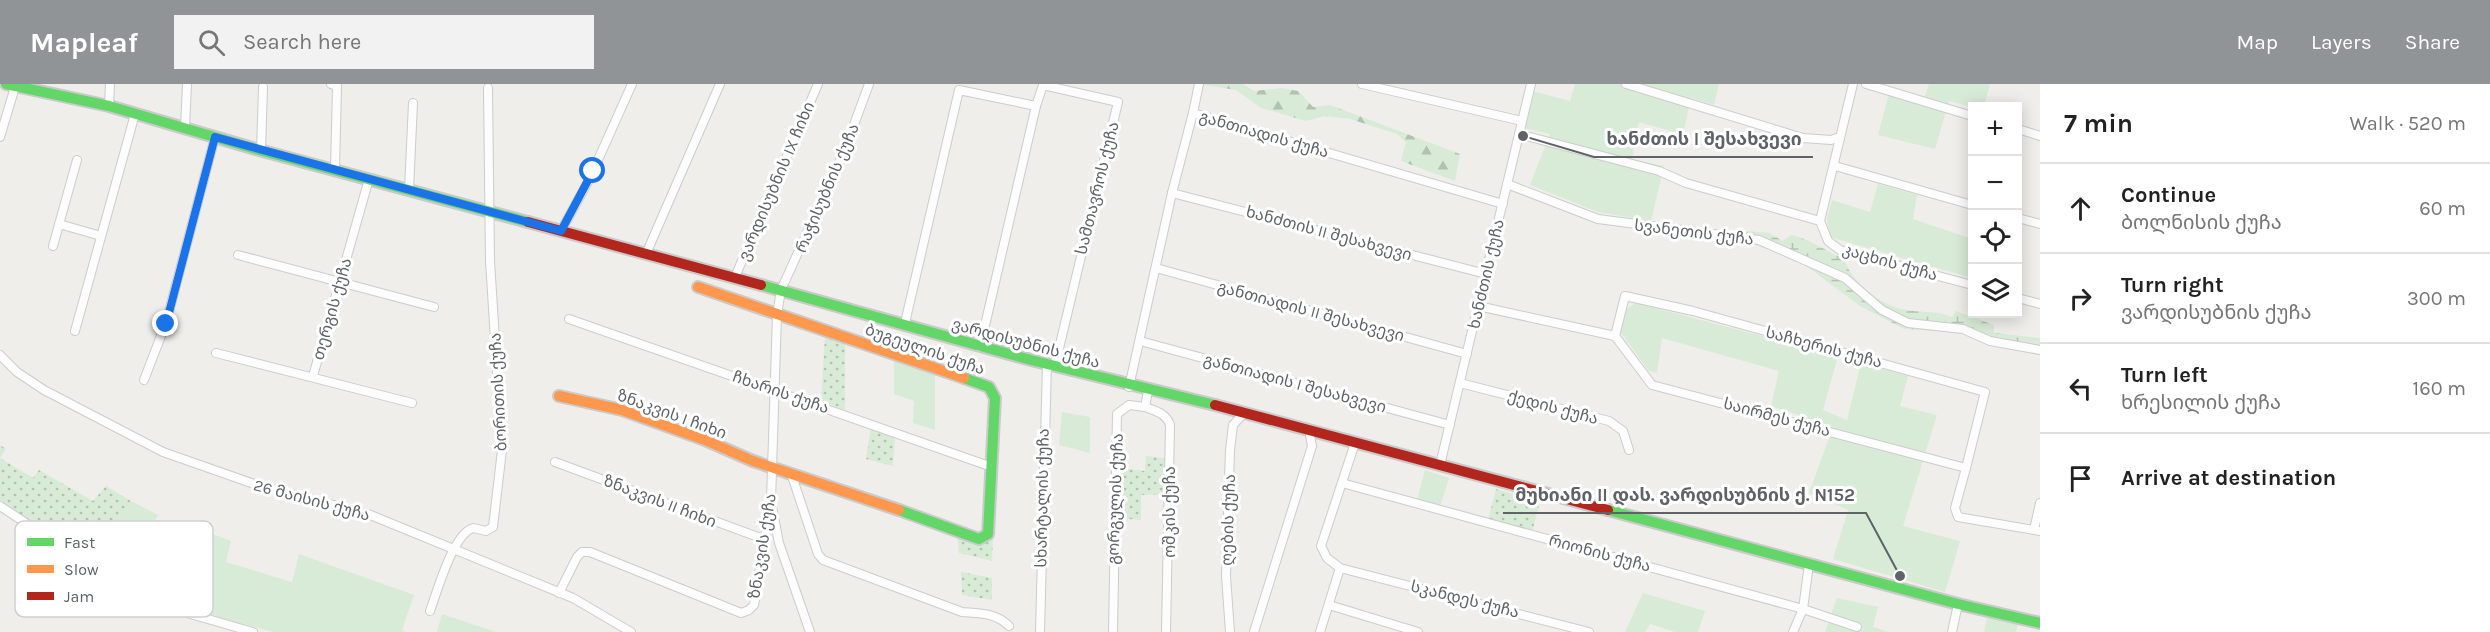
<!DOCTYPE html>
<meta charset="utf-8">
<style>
:root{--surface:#fff;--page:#f2f2f2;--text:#222;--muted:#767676;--line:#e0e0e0;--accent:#919496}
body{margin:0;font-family:Karla,"Noto Sans Georgian",sans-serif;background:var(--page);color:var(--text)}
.controls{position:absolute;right:18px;top:18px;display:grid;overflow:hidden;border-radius:0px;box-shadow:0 3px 15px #0003}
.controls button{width:54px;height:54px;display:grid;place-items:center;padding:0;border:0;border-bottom:2px solid var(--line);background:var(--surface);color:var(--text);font:30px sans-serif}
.stop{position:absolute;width:18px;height:18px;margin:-14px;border:4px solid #1a73e8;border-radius:50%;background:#fff}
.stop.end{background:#1a73e8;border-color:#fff;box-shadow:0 2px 6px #0008}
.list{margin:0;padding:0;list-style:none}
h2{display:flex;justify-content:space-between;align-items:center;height:78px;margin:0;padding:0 24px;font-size:26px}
h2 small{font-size:20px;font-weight:400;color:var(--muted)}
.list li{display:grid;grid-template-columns:39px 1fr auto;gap:18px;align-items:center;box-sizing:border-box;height:90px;padding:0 24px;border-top:2px solid var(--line)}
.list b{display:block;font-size:22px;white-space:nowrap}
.list p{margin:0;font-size:20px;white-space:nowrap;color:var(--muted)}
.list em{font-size:20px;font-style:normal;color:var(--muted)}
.icon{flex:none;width:33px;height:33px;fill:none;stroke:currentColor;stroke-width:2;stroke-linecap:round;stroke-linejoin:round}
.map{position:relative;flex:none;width:2040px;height:548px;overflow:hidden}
header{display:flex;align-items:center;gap:36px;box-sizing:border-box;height:84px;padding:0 30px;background:var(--accent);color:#fff}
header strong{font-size:28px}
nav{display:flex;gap:33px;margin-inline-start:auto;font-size:21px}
.search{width:420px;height:54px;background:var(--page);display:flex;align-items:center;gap:15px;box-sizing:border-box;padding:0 21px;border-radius:0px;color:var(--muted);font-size:22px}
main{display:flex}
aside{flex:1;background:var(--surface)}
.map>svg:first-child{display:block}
</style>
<header>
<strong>Mapleaf</strong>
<div class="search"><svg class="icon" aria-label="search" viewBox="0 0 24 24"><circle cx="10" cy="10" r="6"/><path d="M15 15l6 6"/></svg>Search here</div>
<nav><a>Map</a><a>Layers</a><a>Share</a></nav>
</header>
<main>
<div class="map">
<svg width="2040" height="548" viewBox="0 0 2040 548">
<defs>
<pattern id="grass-dots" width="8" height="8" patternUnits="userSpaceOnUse" patternTransform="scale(1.5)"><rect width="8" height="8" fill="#d8ebd6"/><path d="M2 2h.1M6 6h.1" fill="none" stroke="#b2c2b1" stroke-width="1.8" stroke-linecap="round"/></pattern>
<pattern id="forest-firs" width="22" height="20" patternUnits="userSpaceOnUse" patternTransform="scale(1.5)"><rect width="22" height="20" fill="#d8ebd6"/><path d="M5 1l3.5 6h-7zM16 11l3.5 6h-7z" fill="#b2c2b1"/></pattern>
<pattern id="wetland-marsh" width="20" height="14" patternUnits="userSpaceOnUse" patternTransform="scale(1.5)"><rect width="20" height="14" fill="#d8ebd6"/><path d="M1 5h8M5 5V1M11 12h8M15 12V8" fill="none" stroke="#b2c2b1"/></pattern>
</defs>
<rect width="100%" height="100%" fill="#efeeea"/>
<g fill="url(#grass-dots)">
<path d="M825 252 845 259V326L821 317Z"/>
<path d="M871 343 895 352 893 382 866 375Z"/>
<path d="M0 361 6 365 0 374 33 394 39 386 93 417 106 402 131 417 88 478 0 419Z"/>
<path d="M1146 372 1165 374V410L1141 411V436L1118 434 1120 384 1145 387Z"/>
<path d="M1496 405 1540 418 1532 448 1488 436Z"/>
<path d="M957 450H993L992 477 959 469Z"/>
<path d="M961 488 992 494V516L962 511Z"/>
</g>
<path fill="url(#forest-firs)" d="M1199 0H1243L1254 7 1281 4 1298 7 1313 23 1330 21 1460 70 1455 97 1401 77 1406 58 1397 50 1350 35 1325 32 1306 37 1261 24 1236 6Z"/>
<path fill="url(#wetland-marsh)" d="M1747 147 1769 149 1783 157 1791 151C1810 155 1826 167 1844 175 1852 198 1877 219 1901 225 1919 229 1935 226 1952 233L1956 227 1994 241V249L2040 254V262L1953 248 1904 245 1860 222 1797 175 1739 155Z"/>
<g fill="#d8ebd6">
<path d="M1575 0H1719L1714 21 1691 14 1683 51 1639 38 1632 75 1664 82 1651 137 1598 128 1530 101 1550 50 1524 44 1532 7 1570 17Z"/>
<path d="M1929 0H1990L1984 22 1972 23 1949 17 1935 65 1878 51 1889 10 1922 21Z"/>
<path d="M1878 100 1917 111 1913 135 1972 155V194L1830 153 1827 135 1832 116 1870 128Z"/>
<path d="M1636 219 1838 272 1823 326 1847 336 1861 279 1908 292 1900 322 1937 331 1903 442 1960 457 1945 508 1833 475 1848 426 1809 409 1833 343 1771 322 1779 287 1662 254 1657 289 1649 287 1621 249 1625 226Z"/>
<path d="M894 275 935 288V346L913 339 914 317 894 310Z"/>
<path d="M1062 328 1090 333V369L1059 361Z"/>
<path d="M1425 386 1449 394 1440 423 1417 416Z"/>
<path d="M131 417 158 431 141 465 163 473 179 437 231 457 226 478 292 498 299 470 414 511 402 546 406 548H273L143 512 88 478Z"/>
<path d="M1643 509 1705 527 1698 548H1675L1650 540 1645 548H1625Z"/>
<path d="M1837 514 1878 523 1873 543 1889 548H1825Z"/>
<path d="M442 530 496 548H437Z"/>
<path d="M1988 530 2018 537 2016 548H1984Z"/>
</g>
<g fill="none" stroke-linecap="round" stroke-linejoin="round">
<g stroke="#cbcccc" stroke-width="10">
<g id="street">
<path d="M331 0 337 2 335 86"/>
<path d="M1362 0 1522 37"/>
<path d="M1626 0 1803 54 1831 56 1840 53"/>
<path d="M1853 0 1820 137 1828 157 1840 166 1972 201"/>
<path d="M1866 0 1972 32"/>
<path d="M109 22 110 0"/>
<path d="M1193 29 1199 0"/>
<path d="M185 44 187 0"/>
<path d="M2018 45 2040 52"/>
<path d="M1519 50 1659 87 1686 99 1820 137"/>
<path d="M0 53 15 3"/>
<path d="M261 67 263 3"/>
<path d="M1835 82 1972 121"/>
<path d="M1507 100 1598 135 1759 156 1845 194 1882 226 1908 239 1963 245 1990 257 2040 266"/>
<path d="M409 106 413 19"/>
<path d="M1172 109 1486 190"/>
<path d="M2018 134 2040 140"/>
<path d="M59 140 101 152"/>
<path d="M561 147 589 96 632 0"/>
<path d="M53 162 77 76"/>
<path d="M646 170 720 0"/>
<path d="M238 171 434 223"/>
<path d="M1156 184 1467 270"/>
<path d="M735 193 818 0"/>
<path d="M2018 214 2040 220"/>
<path d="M1478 222 1615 252 1652 301 1966 384 1955 424 1958 433 2040 447"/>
<path d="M569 235 992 383"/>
<path d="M905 239 959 6 1036 22 1043 1 1118 18 1055 281"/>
<path d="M75 247 135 30"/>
<path d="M1615 252 1625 212 1693 227 1985 308 1966 384"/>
<path d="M1140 257 1450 341"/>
<path d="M980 263 1036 22"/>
<path d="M216 269 412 319"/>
<path d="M0 271 17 288 44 306 163 368 257 401 368 430 573 514 631 548"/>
<path d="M313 292 369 95"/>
<path d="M144 296 166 239 215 53"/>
<path d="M1460 299 1609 337 1623 347 1629 366"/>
<path d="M1129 303 1172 109 1193 29 1503 120"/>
<path d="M1145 323C1155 327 1166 329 1170 341L1166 548"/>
<path d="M555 378 766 456"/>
<path d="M1440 381 1531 0"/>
<path d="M791 389 818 470 823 476 962 528C980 529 996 529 1009 542"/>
<path d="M1342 399 1803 525 1857 543"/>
<path d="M0 422 142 516 253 548"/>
<path d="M772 423 779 459 810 548"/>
<path d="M2034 446 2040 419"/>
<path d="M1340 484 1589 548"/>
<path d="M559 509 577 473 582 468H590L741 529 749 526 754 521 771 416 777 231 781 206 845 65 869 0"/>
<path d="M1329 521 1418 548"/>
<path d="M430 527C437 508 453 450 473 444L486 447 493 443 502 366 490 177 488 4"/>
<path d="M1040 548 1047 279"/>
<path d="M1113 548 1117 330 1129 321 1145 323 1148 307"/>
<path d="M1230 548 1226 492 1230 366 1233 341 1245 328"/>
<path d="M1254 548 1312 362 1309 346"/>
<path d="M1320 548 1340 484 1327 474 1321 462 1355 359"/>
<path d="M1793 548 1803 525 1809 480"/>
<path d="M1952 548 1958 520"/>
</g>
</g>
<g stroke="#cacacb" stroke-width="14">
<g id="fast">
<path d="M6 0 109 22 259 66 528 138"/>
<path d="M761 201 1031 276 1215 321"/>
<path d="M899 426 979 455 988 450 995 314 989 303 964 294"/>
<path d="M1608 426 1958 520 2040 539"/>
</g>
</g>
<g stroke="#cacacb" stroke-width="14">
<g id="slow">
<path d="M698 203 964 294"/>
<path d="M559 312 622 326 705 356 753 377 899 426"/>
</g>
</g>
<g stroke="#cacacb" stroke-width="14">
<g id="jam">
<path d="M528 138 761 201"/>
<path d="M1215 321 1608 426"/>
</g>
</g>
<use href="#street" stroke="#fdfcfc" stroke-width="8"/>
<use href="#fast" stroke="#63d668" stroke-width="10"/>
<use href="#slow" stroke="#ff974d" stroke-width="10"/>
<use href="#jam" stroke="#b3261e" stroke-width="10"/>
</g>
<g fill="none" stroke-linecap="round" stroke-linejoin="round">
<path stroke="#1a73e8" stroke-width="8" d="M166 240 215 53 561 147 593 87"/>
</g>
<g text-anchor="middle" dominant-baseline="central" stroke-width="6" stroke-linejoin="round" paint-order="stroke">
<g font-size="16" fill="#5f6368" stroke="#fff">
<text transform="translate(1264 50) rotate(16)">განთიადის ქუჩა</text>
<text transform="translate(776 97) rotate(-67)">ვარდისუბნის IX ჩიხი</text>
<text transform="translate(827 104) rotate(-67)">რაჭისუბნის ქუჩა</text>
<text transform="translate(1097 104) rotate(-76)">სამთავროს ქუჩა</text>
<text transform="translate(1694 148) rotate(7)">სვანეთის ქუჩა</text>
<text transform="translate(1329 149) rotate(15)">ხანძთის II შესახვევი</text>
<text transform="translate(1890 178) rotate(16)">კაცხის ქუჩა</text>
<text transform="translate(1486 190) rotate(-77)">ხანძთის ქუჩა</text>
<text transform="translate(332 225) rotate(-74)">თერგის ქუჩა</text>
<text transform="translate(1311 227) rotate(15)">განთიადის II შესახვევი</text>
<text transform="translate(1026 259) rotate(15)">ვარდისუბნის ქუჩა</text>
<text transform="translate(1824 263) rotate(15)">საჩხერის ქუჩა</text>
<text transform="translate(925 265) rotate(19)">ბუგეულის ქუჩა</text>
<text transform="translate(1295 299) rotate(15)">განთიადის I შესახვევი</text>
<text transform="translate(498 308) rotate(-93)">ბორითის ქუჩა</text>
<text transform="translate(781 308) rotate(19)">ჩხარის ქუჩა</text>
<text transform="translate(1553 323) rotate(15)">ქედის ქუჩა</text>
<text transform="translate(672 330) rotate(20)">ზნაკვის I ჩიხი</text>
<text transform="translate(1777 333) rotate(15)">საირმეს ქუჩა</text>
<text transform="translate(1042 414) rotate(-89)">სხარტალის ქუჩა</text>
<text transform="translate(1115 415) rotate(-88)">გორგულის ქუჩა</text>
<text transform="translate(312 416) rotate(15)">26 მაისის ქუჩა</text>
<text transform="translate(660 417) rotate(21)">ზნაკვის II ჩიხი</text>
<text transform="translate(1169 428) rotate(-90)">ოშკის ქუჩა</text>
<text transform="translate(1228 436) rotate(-88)">ღების ქუჩა</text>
<text transform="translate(762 462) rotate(-81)">ზნაკვის ქუჩა</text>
<text transform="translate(1600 469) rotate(15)">რიონის ქუჩა</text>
<text transform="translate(1465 515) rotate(14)">სკანდეს ქუჩა</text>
</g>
</g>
<rect x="15" y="437" width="198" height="96" rx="9" fill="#fff" stroke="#cfd0d2" stroke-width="1.5"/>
<rect x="27" y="454" width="27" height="8" fill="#63d668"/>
<rect x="27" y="481" width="27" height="8" fill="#ff974d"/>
<rect x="27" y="508" width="27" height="8" fill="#b3261e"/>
<g font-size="16" fill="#5f6368">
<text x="64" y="464">Fast</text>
<text x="64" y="491">Slow</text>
<text x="64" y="518">Jam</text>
</g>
<path fill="none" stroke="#5f6368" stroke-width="2" d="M1523 52L1594 73H1813M1900 492L1866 429H1503"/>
<g fill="#5f6368" stroke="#fff" stroke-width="2">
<circle cx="1523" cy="52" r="6"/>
<circle cx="1900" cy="492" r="6"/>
</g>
<g font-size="18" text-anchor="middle" font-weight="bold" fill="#5f6368" stroke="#fff" stroke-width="6" stroke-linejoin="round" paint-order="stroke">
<text x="1704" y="61">ხანძთის I შესახვევი</text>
<text x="1685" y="417">მუხიანი II დას. ვარდისუბნის ქ. N152</text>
</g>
</svg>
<div class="controls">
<button>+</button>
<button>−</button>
<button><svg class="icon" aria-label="locate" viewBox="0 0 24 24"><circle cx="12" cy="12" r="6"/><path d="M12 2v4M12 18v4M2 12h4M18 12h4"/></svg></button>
<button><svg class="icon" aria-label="layers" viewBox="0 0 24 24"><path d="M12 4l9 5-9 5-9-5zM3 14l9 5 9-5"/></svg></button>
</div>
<div class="stop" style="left:593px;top:87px"></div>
<div class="stop end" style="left:166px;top:240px"></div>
</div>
<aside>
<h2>7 min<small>Walk · 520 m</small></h2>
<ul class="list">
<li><svg class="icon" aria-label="ahead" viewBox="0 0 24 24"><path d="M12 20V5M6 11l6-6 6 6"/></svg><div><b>Continue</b><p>ბოლნისის ქუჩა</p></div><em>60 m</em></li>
<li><svg class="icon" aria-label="right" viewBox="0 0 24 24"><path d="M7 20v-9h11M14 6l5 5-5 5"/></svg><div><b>Turn right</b><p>ვარდისუბნის ქუჩა</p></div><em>300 m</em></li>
<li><svg class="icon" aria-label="left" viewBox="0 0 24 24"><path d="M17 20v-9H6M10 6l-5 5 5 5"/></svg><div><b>Turn left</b><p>ხრესილის ქუჩა</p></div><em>160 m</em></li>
<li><svg class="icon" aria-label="arrive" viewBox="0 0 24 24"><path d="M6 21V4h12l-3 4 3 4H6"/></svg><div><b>Arrive at destination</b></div></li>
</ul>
</aside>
</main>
